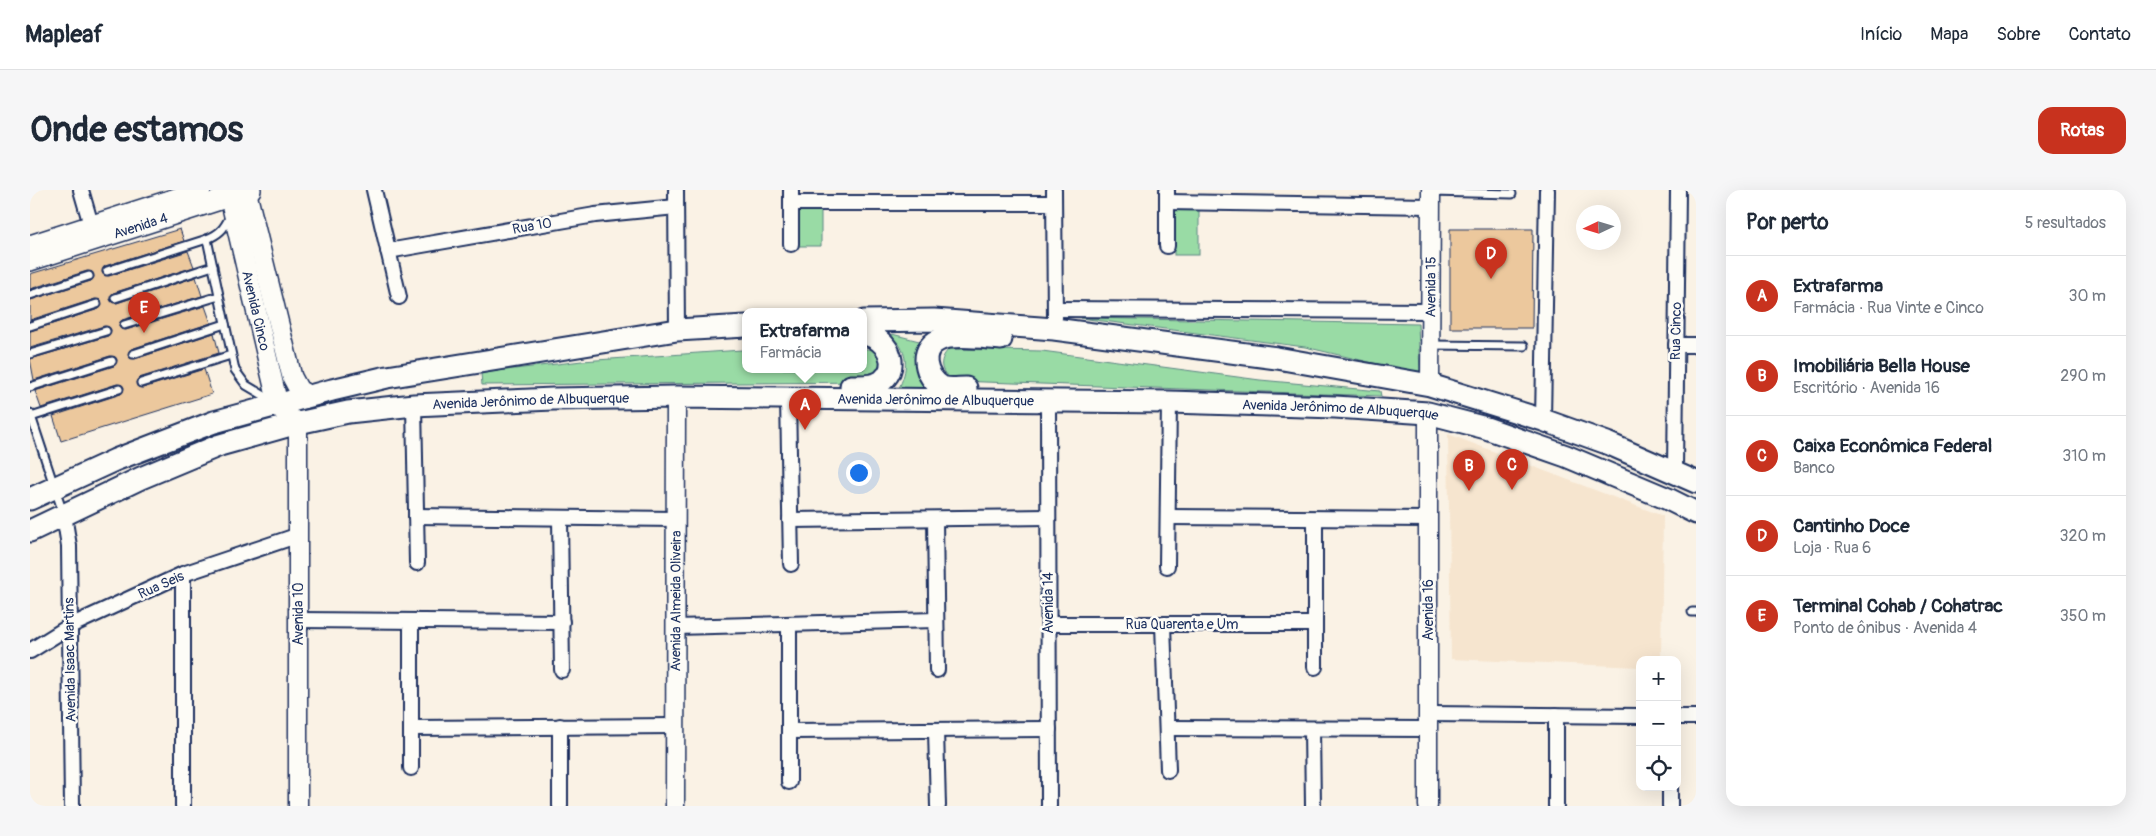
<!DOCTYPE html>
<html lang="pt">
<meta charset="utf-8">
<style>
:root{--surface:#fff;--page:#f6f6f7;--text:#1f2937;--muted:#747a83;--line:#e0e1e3;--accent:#c8321e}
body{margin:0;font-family:Pangolin,sans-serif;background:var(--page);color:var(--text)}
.controls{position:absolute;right:15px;bottom:15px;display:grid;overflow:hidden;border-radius:10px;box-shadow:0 5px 20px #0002}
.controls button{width:45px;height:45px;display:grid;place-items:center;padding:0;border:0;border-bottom:1px solid var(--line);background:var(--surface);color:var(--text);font:25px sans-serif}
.compass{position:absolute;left:1546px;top:15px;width:45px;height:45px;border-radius:50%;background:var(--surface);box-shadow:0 5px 20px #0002;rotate:266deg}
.you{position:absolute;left:828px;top:282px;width:18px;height:18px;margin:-12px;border:4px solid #fff;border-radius:50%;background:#1a73e8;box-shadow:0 0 0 8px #1a73e833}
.badge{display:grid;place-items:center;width:32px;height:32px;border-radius:50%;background:var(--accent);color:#fff;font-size:16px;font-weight:700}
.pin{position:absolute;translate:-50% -41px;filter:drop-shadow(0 1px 2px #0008)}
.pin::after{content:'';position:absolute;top:26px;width:18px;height:15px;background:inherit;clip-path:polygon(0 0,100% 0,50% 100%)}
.popup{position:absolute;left:712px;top:118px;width:125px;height:65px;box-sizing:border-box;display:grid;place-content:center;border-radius:10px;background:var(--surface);filter:drop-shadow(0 1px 4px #0005);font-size:16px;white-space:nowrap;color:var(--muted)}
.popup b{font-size:19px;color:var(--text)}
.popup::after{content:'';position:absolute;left:50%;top:100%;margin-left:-10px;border:10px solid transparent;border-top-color:var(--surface)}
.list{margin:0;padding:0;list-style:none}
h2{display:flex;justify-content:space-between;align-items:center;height:65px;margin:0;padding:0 20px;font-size:21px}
h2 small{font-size:16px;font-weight:400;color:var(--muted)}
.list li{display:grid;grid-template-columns:32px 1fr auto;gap:15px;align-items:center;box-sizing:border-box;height:80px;padding:0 20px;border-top:1px solid var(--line)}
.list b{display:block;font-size:19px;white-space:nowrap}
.list p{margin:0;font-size:16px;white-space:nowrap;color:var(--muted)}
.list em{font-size:16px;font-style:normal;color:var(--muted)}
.icon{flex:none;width:28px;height:28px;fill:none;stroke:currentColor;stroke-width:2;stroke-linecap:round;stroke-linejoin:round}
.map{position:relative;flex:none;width:1666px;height:616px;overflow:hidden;border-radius:15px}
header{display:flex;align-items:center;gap:30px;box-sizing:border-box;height:70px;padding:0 25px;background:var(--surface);border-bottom:1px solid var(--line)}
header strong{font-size:24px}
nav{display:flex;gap:28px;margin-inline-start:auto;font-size:18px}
.intro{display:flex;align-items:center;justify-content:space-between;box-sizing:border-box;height:120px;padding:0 30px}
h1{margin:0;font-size:35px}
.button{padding:12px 22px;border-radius:15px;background:var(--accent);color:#fff;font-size:18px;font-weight:700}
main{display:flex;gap:30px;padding:0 30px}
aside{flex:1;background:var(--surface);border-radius:15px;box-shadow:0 5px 20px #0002}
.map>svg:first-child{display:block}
</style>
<header>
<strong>Mapleaf</strong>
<nav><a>Início</a><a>Mapa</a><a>Sobre</a><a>Contato</a></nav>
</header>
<div class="intro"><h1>Onde estamos</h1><a class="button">Rotas</a></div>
<main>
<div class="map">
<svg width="1666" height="616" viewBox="0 0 1666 616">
<rect width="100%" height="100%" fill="#faf2e5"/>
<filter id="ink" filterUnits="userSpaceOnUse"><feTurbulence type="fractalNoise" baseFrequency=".02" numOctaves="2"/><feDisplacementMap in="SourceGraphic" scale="10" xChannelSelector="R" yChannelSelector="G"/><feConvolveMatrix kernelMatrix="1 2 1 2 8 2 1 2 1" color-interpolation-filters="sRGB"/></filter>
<g filter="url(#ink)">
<path fill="#f6e5cf" d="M1418 244 1633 326 1631 470H1610V477L1421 469Z"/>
<g fill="#99dba5" stroke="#5a8582">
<rect x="1144" y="17" width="25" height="48"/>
<path d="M767 21H791V56H766Z"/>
<path d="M1050 128 1388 134 1390 184 1275 157Z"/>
<path d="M862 144 893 152 899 202 869 198C876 183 879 169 869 154 866 150 863 149 862 144Z"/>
<path d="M834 159C845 159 848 162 854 171L844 192 452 195 451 183 552 171 712 160H716V179H834Z"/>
<path d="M919 159 1012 161 1230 190 1350 201 1351 206 926 191C910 185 907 171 919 159Z"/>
</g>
<g fill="#ecc89d" stroke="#1b2f5e">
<path d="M150 39 154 51 75 76 72 82 74 85 79 86 158 61 164 77 83 103 80 109 82 112 87 113 166 87 172 106 92 130 89 136 91 139 96 140 175 116 181 133 101 159 98 165 100 168 105 169 184 143 189 163 109 188 106 192 108 197 113 198 174 179 182 204 31 251 23 226 91 204 94 198 92 195 87 194 11 218 5 201 84 176 87 170 85 167 80 166 4 190 0 169 78 146 81 140 79 137 74 136 0 158V141L69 119 72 115 70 110 65 109 0 130V110L61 91 64 87 62 82 57 81 0 99V84Z"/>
<path d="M1420 39H1503L1502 138H1420Z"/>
</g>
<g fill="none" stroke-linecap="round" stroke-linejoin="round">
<g stroke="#1b2f5e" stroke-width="11">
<g id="service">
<path d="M1401 2 1482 4"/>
<path d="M177 49 205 180 216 195 243 211"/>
<path d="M77 81 177 49C189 44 194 39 199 28"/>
<path d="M0 105 59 86"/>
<path d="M85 108 183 76"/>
<path d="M94 135 189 106"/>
<path d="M0 136 67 114"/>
<path d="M1400 155 1494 156"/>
<path d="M0 164 76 141"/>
<path d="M103 164 195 134"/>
<path d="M111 193 201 165"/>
<path d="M0 197 82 171"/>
<path d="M0 223 33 323"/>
<path d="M1 227 89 199"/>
<path d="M1662 422H1666"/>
</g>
</g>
<g stroke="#1b2f5e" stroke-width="18">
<g id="minor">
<path d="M51 0 64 45"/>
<path d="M344 0 369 107"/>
<path d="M646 0 647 140"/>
<path d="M761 0V54"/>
<path d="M1024 0 1025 128"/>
<path d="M1137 0V56"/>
<path d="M1137 12 1401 16"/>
<path d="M761 13H1024"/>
<path d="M358 61 565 25 646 17"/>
<path d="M1025 119 1400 121"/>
<path d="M1646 155H1666"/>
<path d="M758 208 761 374"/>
<path d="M1018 211 1019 616"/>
<path d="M384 215 387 373"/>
<path d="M1513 230 1517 0"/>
<path d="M1645 281 1648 0"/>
<path d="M34 325 39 356 42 616"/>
<path d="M386 326 646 329"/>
<path d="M1138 327 1398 329"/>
<path d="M530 328 532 480"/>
<path d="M905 329 907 480"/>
<path d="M760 330 1018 327"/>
<path d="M1137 376 1139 212"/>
<path d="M153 384V616"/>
<path d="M268 430 532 432"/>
<path d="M381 431V578"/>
<path d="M759 434V592"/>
<path d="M1019 434H1285"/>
<path d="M1133 434 1138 580"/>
<path d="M646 437 906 430"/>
<path d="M0 461 40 436 153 384 269 345"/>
<path d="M1285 477V329"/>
<path d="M1398 524 1610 526"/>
<path d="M1647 527H1666"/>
<path d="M381 538 646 536"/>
<path d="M1137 538 1398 539"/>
<path d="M1282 539 1283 616"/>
<path d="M906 540 908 616"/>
<path d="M759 541 1019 539"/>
<path d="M530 616V536"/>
<path d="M1526 616V525"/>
<path d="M1640 616V597"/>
</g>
</g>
<g stroke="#1b2f5e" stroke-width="21">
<g id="tertiary">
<path id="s1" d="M1400 195 1401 0"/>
<path d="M268 616V233"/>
<path id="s2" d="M645 616 646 207"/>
<path d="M1398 616V223"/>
</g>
</g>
<g stroke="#1b2f5e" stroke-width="22">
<g id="secondary">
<path id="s3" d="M198 0 248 214 256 225 268 233"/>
<path d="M216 0 262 187 269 200 280 206"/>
<path d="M0 55 171 0"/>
<path id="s4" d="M0 71 221 0"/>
</g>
</g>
<g stroke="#1b2f5e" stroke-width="25">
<g id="primary">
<path d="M834 131 904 130 1024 139 1247 168 1400 195 1513 230 1577 253 1666 292"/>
<path d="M821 196C831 196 844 197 852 191 872 175 856 147 834 144"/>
<path d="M936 198C928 198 919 200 912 197 895 188 888 159 909 150 923 143 955 148 971 149"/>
<path d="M0 309 85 270 184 232 302 200 357 187 647 140 716 136"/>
<path id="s5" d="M0 341 111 288 190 255 268 233 318 222 384 215 523 209 646 207 1139 212 1305 217 1398 223 1456 238 1536 266 1638 309 1666 323"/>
</g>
</g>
<use href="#service" stroke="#fdfcf7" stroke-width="7"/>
<use href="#minor" stroke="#fdfcf7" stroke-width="14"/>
<use href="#tertiary" stroke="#fdfcf7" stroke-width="18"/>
<use href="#secondary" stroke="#fdfcf7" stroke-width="19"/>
<use href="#primary" stroke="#fdfcf7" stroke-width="21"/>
</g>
</g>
<g text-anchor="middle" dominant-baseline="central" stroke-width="5" stroke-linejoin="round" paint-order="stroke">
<g font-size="14" fill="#1b2f5e" stroke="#fdfcf7">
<text stroke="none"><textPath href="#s4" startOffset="116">Avenida 4</textPath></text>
<text transform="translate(502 36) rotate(-10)">Rua 10</text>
<text stroke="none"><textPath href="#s1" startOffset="98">Avenida 15</textPath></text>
<text stroke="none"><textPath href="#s3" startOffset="124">Avenida Cinco</textPath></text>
<text transform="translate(1646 141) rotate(-89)">Rua Cinco</text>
<text stroke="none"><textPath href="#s5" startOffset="929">Avenida Jerônimo de Albuquerque</textPath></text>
<text stroke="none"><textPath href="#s5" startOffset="524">Avenida Jerônimo de Albuquerque</textPath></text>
<text stroke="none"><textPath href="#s5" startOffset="1334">Avenida Jerônimo de Albuquerque</textPath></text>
<text transform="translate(131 395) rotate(-24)">Rua Seis</text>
<text stroke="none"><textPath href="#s2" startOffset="205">Avenida Almeida Oliveira</textPath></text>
<text transform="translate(1018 413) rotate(-90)">Avenida 14</text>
<text transform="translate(1398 420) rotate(-90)">Avenida 16</text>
<text transform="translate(268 424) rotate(-90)">Avenida 10</text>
<text x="1152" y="434">Rua Quarenta e Um</text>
<text transform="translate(40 470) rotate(-91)">Avenida Isaac Martins</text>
</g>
</g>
</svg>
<div class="controls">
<button>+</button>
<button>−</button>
<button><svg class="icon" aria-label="locate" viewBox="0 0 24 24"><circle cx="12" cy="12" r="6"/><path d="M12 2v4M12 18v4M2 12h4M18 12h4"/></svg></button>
</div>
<svg class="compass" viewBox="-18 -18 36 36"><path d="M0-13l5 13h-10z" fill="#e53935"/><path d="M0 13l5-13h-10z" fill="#747a83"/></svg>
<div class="you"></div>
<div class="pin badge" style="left:775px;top:240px">A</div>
<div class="popup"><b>Extrafarma</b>Farmácia</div>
<div class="pin badge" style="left:1439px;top:301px">B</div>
<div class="pin badge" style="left:1482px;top:300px">C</div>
<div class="pin badge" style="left:1461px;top:89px">D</div>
<div class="pin badge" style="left:114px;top:143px">E</div>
</div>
<aside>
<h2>Por perto<small>5 resultados</small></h2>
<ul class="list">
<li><span class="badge">A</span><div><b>Extrafarma</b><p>Farmácia · Rua Vinte e Cinco</p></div><em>30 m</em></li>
<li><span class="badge">B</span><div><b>Imobiliária Bella House</b><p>Escritório · Avenida 16</p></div><em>290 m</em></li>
<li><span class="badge">C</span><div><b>Caixa Econômica Federal</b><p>Banco</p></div><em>310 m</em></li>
<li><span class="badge">D</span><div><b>Cantinho Doce</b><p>Loja · Rua 6</p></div><em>320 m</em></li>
<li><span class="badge">E</span><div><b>Terminal Cohab / Cohatrac</b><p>Ponto de ônibus · Avenida 4</p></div><em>350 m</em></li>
</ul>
</aside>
</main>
